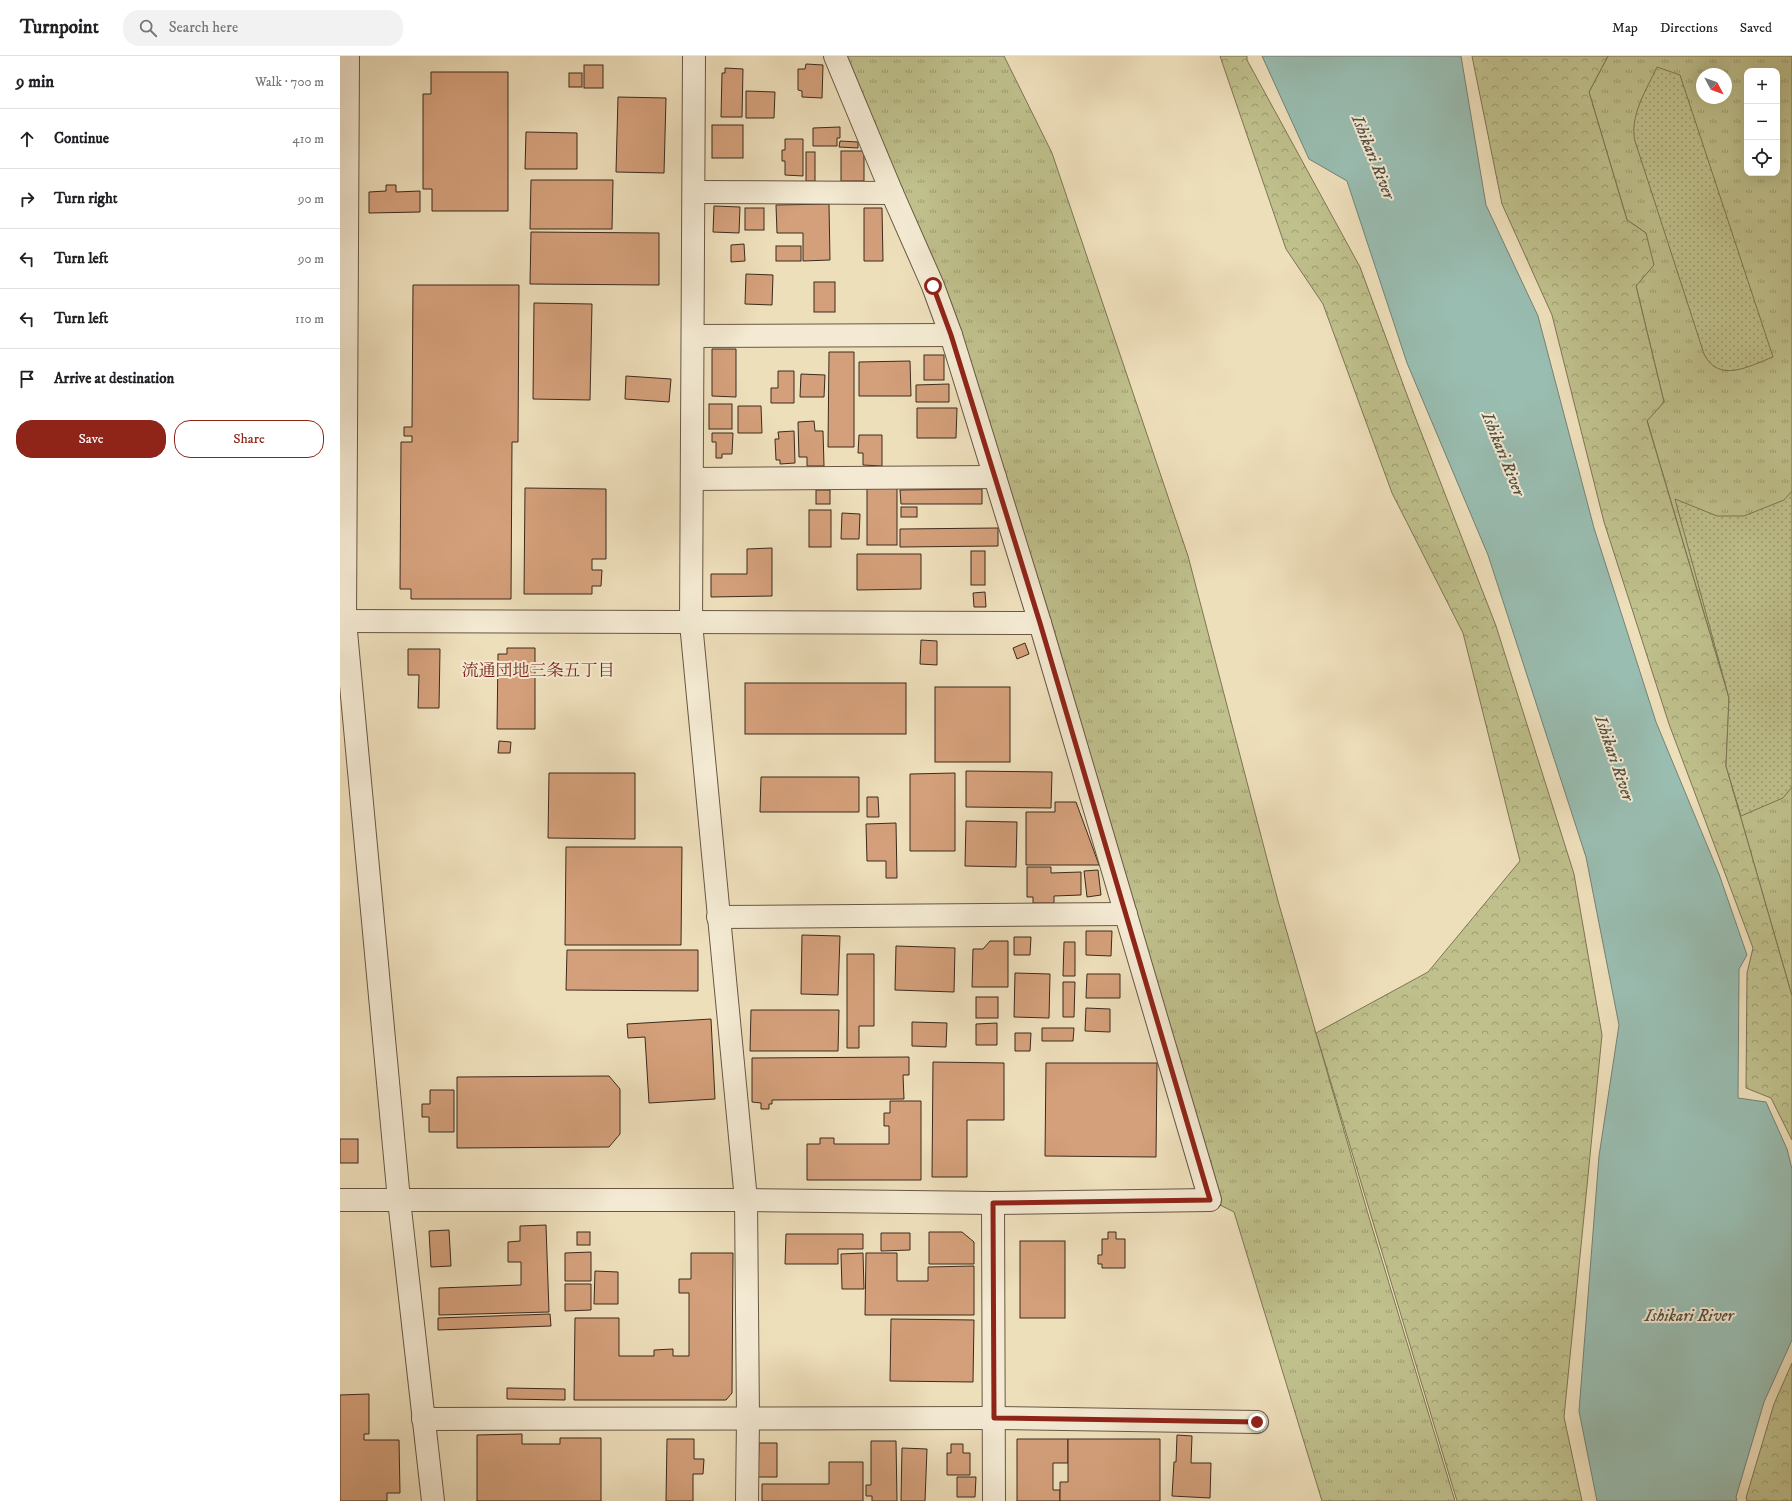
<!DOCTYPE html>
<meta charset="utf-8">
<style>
:root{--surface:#fff;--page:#f2f2f2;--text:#202124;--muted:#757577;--line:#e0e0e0;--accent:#8f2418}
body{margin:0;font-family:"IM FELL DW Pica","Noto Serif JP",serif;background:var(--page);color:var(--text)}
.controls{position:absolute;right:12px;top:12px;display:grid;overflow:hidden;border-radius:8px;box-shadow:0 4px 16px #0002}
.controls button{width:36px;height:36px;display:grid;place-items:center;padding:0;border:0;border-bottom:1px solid var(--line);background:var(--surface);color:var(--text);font:20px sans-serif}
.compass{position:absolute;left:1356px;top:12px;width:36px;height:36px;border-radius:50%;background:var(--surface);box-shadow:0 4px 16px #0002;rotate:131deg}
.stop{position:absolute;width:12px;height:12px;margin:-9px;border:3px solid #8f2418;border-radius:50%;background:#fff}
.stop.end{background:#8f2418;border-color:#fff;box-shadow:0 1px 4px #0008}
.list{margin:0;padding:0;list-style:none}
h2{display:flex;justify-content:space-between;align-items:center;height:52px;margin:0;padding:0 16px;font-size:17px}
h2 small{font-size:13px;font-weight:400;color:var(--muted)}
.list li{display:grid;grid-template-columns:26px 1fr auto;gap:12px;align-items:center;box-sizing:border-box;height:60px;padding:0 16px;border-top:1px solid var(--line)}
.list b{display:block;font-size:15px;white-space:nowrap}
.list em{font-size:13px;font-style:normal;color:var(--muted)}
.actions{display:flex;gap:8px;padding:12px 16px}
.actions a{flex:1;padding:9px 0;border:1px solid var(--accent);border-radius:16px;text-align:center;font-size:14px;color:var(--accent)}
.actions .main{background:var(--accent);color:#fff}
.icon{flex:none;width:22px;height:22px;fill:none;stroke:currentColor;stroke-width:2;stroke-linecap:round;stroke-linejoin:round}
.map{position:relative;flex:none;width:1452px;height:1445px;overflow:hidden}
header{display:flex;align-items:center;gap:24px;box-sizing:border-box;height:56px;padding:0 20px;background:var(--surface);border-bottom:1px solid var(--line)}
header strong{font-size:19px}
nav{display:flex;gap:22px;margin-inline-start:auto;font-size:14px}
.search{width:280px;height:36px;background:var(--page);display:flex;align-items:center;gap:10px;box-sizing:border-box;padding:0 14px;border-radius:16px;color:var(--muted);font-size:15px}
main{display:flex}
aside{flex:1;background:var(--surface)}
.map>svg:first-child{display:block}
</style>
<header>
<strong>Turnpoint</strong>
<div class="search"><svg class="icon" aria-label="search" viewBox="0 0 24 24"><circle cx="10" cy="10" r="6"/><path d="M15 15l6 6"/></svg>Search here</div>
<nav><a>Map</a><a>Directions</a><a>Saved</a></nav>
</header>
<main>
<aside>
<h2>9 min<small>Walk · 700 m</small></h2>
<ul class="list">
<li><svg class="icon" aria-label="ahead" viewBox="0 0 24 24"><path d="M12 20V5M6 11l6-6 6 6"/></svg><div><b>Continue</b></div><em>410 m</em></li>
<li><svg class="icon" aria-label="right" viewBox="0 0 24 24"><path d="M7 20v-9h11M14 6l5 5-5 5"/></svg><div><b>Turn right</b></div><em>90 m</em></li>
<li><svg class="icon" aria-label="left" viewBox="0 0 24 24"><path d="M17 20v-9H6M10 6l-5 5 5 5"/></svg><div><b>Turn left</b></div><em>90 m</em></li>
<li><svg class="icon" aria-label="left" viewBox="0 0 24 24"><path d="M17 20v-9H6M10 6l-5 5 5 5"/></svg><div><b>Turn left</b></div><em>110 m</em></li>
<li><svg class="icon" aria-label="arrive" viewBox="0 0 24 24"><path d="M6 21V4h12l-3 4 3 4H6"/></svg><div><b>Arrive at destination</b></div></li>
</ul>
<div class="actions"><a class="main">Save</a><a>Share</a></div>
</aside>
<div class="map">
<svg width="1452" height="1445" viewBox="0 0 1452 1445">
<defs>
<pattern id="grass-tufts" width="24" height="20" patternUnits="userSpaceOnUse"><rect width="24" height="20" fill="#bfc08c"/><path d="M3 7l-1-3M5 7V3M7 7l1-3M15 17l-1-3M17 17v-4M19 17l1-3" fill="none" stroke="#9c9c72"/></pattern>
<pattern id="forest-crowns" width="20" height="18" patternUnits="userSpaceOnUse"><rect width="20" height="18" fill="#bfc08c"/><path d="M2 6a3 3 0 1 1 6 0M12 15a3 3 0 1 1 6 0" fill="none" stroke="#9c9c72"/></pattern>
<pattern id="park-dots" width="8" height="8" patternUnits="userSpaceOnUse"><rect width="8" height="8" fill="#bfc08c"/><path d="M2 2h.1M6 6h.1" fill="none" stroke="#9c9c72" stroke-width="1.8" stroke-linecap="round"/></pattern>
</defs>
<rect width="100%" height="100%" fill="#eedfbb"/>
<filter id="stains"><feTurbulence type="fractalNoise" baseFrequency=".005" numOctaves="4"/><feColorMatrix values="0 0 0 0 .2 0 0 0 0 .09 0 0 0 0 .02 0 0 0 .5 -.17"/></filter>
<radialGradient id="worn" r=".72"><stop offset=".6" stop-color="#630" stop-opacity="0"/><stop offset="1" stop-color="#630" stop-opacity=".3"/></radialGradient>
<g fill="url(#grass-tufts)" stroke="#7e7554" fill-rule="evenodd">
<path d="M495 0H664L712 97 848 500 938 845 1028 1158 1115 1445H982L894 1156 870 1144 655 421Z"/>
<path d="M1268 0H1452V940L1386 710 1389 642 1307 364 1324 346 1296 230 1306 177 1287 164 1249 36ZM1407 15H1437V117H1407ZM1362 18H1386V42H1362Z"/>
</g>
<g fill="url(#forest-crowns)" stroke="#7e7554">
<path d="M880 0H907V4L1020 211 1074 358 1156 570 1234 818 1262 979 1224 1361 1242 1445H1117L976 977 1088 916 1180 805 1123 577 1052 437 983 248 946 193Z"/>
<path d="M1132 0H1268L1249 36 1287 164 1306 177 1314 209 1296 230 1324 346 1307 365 1389 642 1386 710 1452 940V1084L1431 1042 1406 1032 1407 917 1413 892 1329 668 1264 466 1212 259 1162 148Z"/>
<path d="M1452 1307V1445H1407L1406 1442 1434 1348Z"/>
</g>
<g fill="url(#park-dots)" stroke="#7e7554">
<path d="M1317 11 1340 19 1433 301C1409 310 1379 328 1364 298L1295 85C1289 60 1307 33 1317 11Z"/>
<path d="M1452 435V731L1443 742 1401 760 1386 710 1389 642 1335 443 1377 460H1404L1444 444Z"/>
</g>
<path fill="#99bdb1" stroke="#748275" d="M922 0H1121L1146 149 1198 260 1254 472 1316 666 1379 818 1407 899 1399 913 1398 1042 1426 1046 1447 1093 1452 1113V1284L1424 1346 1396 1441 1397 1445H1257L1239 1355 1259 1100 1279 969 1246 801 1148 499 1067 307 1007 125 969 103Z"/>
<g fill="#d4a07b" stroke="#3d2a1c">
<path d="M466 8 483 9 482 42 462 41V35L458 34V13H465Z"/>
<rect x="244" y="9" width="19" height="23"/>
<path d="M385 12 403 13 402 61H381L382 17H385Z"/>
<path d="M91 16H168V155H92V133H83V38H91Z"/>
<rect x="229" y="17" width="13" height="14"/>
<path d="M406 35 435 36 434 62H406Z"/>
<path d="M278 41 326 42 324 117 276 116Z"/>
<rect x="372" y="69" width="31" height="33"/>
<path d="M500 71V82H497V90H473V72Z"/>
<path d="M186 76 237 77V113H185Z"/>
<path d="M445 83H463V120L445 119V105H442V94H445Z"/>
<path d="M500 85 518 86V92L499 91Z"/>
<rect x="501" y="95" width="23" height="30"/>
<rect x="466" y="96" width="9" height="29"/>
<path d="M191 124H273L272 173H190Z"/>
<path d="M46 129H56V136L80 135V156L29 157V136L46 135Z"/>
<path d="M489 148 490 204 463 205V177H437L436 149Z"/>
<path d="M374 150 400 151 399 177 373 176Z"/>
<rect x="405" y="152" width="19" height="22"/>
<path d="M524 152H542L543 205H524Z"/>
<path d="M191 176 319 177V229L190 228Z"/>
<path d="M404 188 405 205 391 206V189Z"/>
<rect x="436" y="190" width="25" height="15"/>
<path d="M406 218 433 219 432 249 405 248Z"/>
<rect x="474" y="226" width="21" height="30"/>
<path d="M73 229H179L178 386H172L171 543H71V533H60L61 386H72V380H64V371H72Z"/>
<path d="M194 247 252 248 250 344 193 343Z"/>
<path d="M372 293H396V341L372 340Z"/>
<path d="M489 296H514V391H488Z"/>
<rect x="584" y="299" width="20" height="25"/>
<path d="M570 305 571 340H519V306Z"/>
<path d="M438 315H454V347H431V332H438Z"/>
<path d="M461 318 485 319 484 341H460Z"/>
<path d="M286 320 331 323 329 346 285 343Z"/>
<path d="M609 328V346H576V329Z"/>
<rect x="369" y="348" width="23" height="25"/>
<path d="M398 350H421L422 377H398Z"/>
<path d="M577 352H617L616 382H577Z"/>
<path d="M474 365 475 375H483L484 410H467V401H459L458 366Z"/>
<path d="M454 375 455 407 440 408V404H436L435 383H439L438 376Z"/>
<path d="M372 377H393L392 398H382V402H376V386H372Z"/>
<path d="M519 379H542V410L523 409V397H518Z"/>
<path d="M185 432 266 433V503H252V514H262L261 530H252V538H184Z"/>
<rect x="527" y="432" width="30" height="57"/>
<path d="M642 433V448H561L560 434Z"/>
<rect x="476" y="434" width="14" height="14"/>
<rect x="561" y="451" width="16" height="10"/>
<rect x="469" y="454" width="22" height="37"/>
<path d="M502 457 520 458 519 483H501Z"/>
<path d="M658 472V490L560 491V473Z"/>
<path d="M432 492V540L371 541V518H407V493Z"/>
<rect x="631" y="495" width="14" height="34"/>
<path d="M517 498H581V533L517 534Z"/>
<path d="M645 536 646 551H634L633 537Z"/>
<path d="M581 584 597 585V609L580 608Z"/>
<path d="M685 587 689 598 677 603 673 592Z"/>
<path d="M167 592H195V673H157L158 598H167Z"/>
<path d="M68 593H100L99 652H78L79 619H68Z"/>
<rect x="405" y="627" width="161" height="51"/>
<rect x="595" y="631" width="75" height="75"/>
<path d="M159 685 171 686 170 697H158Z"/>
<path d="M626 715 712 716 711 752 626 751Z"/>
<path d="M209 717H295V783L208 782Z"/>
<path d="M615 717V795H570V718Z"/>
<path d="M421 721H519V756H420Z"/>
<path d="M527 741H538L539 761H527Z"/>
<path d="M715 746H736L759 809H686V756H715Z"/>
<path d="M626 765 677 766 676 811 625 810Z"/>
<path d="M556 767 557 822H546V805H527L526 768Z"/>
<path d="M226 791H342L341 889H225Z"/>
<path d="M687 811H711V817L741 816V839L714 840V847H693V841H687Z"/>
<path d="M758 814 761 839 747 841 744 815Z"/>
<path d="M746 875H772L771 900 746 899Z"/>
<path d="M462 879 500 880 498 939 461 938Z"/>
<path d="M674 881H691L690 899H674Z"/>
<path d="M650 885H668V931H632L633 893H643Z"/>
<path d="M724 886H735V920H723Z"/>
<path d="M556 890 615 892 614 936 555 934Z"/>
<path d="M227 894H358V935L226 934Z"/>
<path d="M507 898H534V970H519V992H507Z"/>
<path d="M675 917 710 918 709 962 674 961Z"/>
<path d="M747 918H780V942H746Z"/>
<path d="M723 926H735L734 961H723Z"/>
<rect x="636" y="941" width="22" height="21"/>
<path d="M746 952 770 953V976L745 975Z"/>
<path d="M411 954H499L498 995H410Z"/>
<path d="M371 963 375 1043 309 1047 305 981 288 982 287 968Z"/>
<path d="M572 966 607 967 606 991 572 990Z"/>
<path d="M657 967V989H636V968Z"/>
<path d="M702 972H734L733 985H702Z"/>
<path d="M675 977H691L690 995H675Z"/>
<path d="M569 1001V1019H563L564 1043 432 1044V1048H429V1053H421V1047L412 1046V1002Z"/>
<path d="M593 1006 664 1007V1064H627V1121H592Z"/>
<path d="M706 1007H817L816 1101 705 1100Z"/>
<path d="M269 1020 280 1033V1078L269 1091 117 1092V1021Z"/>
<path d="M90 1034H114V1076H89V1061H82V1048H90Z"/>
<path d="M550 1045H581V1124H467V1088H480V1082H494V1088H549V1070H544V1057H550Z"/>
<rect x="0" y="1083" width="18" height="24"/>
<path d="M206 1169 209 1256 99 1259V1232L181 1229V1206H168V1186L180 1185V1170Z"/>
<path d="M109 1174 111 1210 91 1211 89 1175Z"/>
<rect x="237" y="1176" width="13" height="13"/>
<path d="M589 1176H622L634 1186V1208H589Z"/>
<path d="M768 1176H776V1183H785V1212H762V1208H758V1199H762V1183H768Z"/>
<path d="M541 1177H570V1194L541 1195Z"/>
<path d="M446 1178H523V1193H498V1208H445Z"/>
<rect x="680" y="1185" width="45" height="77"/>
<path d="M251 1196V1225H225V1197Z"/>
<path d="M351 1197H393L392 1337 386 1344H234L235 1262H279V1300H314V1294L333 1293V1300H349V1237H339V1223H351Z"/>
<path d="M523 1197 524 1233H502L501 1198Z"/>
<path d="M526 1197H557V1225H588V1211L634 1210V1259H525Z"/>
<path d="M255 1215 278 1216V1248H254Z"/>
<path d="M225 1228H251V1254L225 1255Z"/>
<path d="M210 1258 211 1270 98 1274V1262Z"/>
<path d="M551 1263 634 1264 633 1326 550 1325Z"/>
<path d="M167 1332 225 1333V1344L167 1343Z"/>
<path d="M29 1338V1378H24V1384H59L60 1437H47V1445H0V1339Z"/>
<path d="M182 1378V1388H220V1382H261V1445H137V1379Z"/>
<path d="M837 1379 852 1380 851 1407H871L870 1442 832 1440 834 1406H836Z"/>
<path d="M327 1383H354V1403H364L363 1418H353V1445H326Z"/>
<path d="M677 1383H728V1407H713V1434H720V1445H677Z"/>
<path d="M728 1383H820V1445H720V1426H728Z"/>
<path d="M531 1385H556L557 1445H532V1440H526V1429H531Z"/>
<path d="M419 1387H437V1421H418Z"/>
<path d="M611 1388H623V1397H630V1419H607V1397H611Z"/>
<path d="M562 1392 587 1393 585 1445H561Z"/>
<path d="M489 1406H523V1445H422V1428H489Z"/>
<path d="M617 1421H636L635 1441H617Z"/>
</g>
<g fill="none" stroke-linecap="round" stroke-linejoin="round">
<g stroke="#695744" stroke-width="24">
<g id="minor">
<path d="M8 0 5 565 59 1144 93 1445"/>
<path d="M354 0 351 567 406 1144 408 1362 407 1445"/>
<path d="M354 136 552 137"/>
<path d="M353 280 611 279"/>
<path d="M353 423 655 421"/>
<path d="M0 565 700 567"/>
<path d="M378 861 786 858"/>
<path d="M0 1144H406L653 1147 870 1144 700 567 611 279 593 230 552 137 495 0"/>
<path d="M653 1147 654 1445"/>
<path d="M83 1363 654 1362 917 1366"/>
</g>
</g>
<use href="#minor" stroke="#f4ead3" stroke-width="22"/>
</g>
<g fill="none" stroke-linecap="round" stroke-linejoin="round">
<path stroke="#8f2418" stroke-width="5" d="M593 230 611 279 700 567 870 1144 653 1147 654 1362 917 1366"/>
</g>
<g text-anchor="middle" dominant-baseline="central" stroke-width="4" stroke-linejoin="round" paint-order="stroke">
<g font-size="17" font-style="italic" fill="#544f41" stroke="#f4ead3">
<text transform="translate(1033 101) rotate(68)">Ishikari River</text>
<text transform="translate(1163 398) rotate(68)">Ishikari River</text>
<text transform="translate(1274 702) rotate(71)">Ishikari River</text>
<text x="1349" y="1260">Ishikari River</text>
</g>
<g font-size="17" fill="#7a1f14" stroke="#f4ead3">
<text x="198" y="615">流通団地三条五丁目</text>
</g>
</g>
<rect width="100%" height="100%" filter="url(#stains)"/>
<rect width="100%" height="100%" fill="url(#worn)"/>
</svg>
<div class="controls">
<button>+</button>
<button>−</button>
<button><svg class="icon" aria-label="locate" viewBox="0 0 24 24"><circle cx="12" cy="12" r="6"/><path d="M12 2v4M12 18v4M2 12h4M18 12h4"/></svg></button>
</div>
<svg class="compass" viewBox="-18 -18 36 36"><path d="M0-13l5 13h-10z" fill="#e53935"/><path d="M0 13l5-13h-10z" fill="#757577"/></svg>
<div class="stop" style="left:593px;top:230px"></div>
<div class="stop end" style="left:917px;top:1366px"></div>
</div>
</main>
